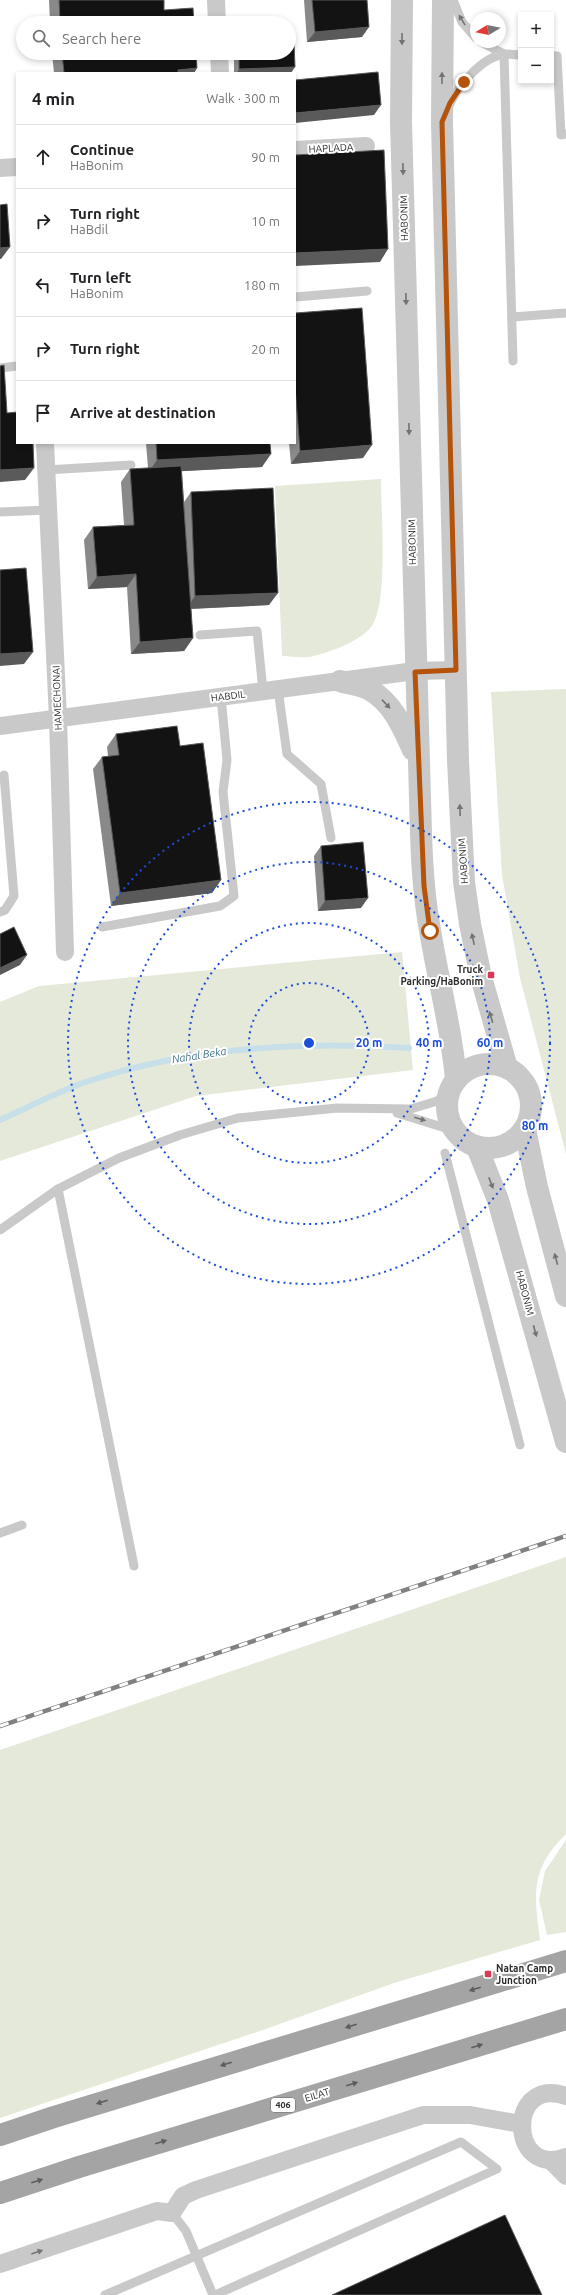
<!DOCTYPE html>
<meta charset="utf-8">
<style>
:root{--surface:#fff;--page:#f2f2f2;--text:#202124;--muted:#757577;--line:#e0e0e0}
body{margin:0;font-family:Ubuntu,sans-serif;background:var(--page);color:var(--text)}
.controls{position:absolute;right:12px;top:12px;display:grid;overflow:hidden;border-radius:0px;box-shadow:0 2px 6px #0003}
.controls button{width:36px;height:36px;display:grid;place-items:center;padding:0;border:0;border-bottom:1px solid var(--line);background:var(--surface);color:var(--text);font:20px sans-serif}
.compass{position:absolute;left:470px;top:12px;width:36px;height:36px;border-radius:50%;background:var(--surface);box-shadow:0 2px 6px #0003;rotate:260deg}
.stop{position:absolute;width:12px;height:12px;margin:-9px;border:3px solid #b45309;border-radius:50%;background:#fff}
.stop.end{background:#b45309;border-color:#fff;box-shadow:0 1px 4px #0008}
.list{margin:0;padding:0;list-style:none}
h2{display:flex;justify-content:space-between;align-items:center;height:52px;margin:0;padding:0 16px;font-size:17px}
h2 small{font-size:13px;font-weight:400;color:var(--muted)}
.list li{display:grid;grid-template-columns:26px 1fr auto;gap:12px;align-items:center;box-sizing:border-box;height:64px;padding:0 16px;border-top:1px solid var(--line)}
.list b{display:block;font-size:15px;white-space:nowrap}
.list p{margin:0;font-size:13px;white-space:nowrap;color:var(--muted)}
.list em{font-size:13px;font-style:normal;color:var(--muted)}
.icon{flex:none;width:22px;height:22px;fill:none;stroke:currentColor;stroke-width:2;stroke-linecap:round;stroke-linejoin:round}
.map{position:relative;flex:none;width:566px;height:2295px;overflow:hidden}
.search{position:absolute;background:var(--surface);box-shadow:0 2px 6px #0003;left:16px;top:16px;width:280px;height:44px;display:flex;align-items:center;gap:10px;box-sizing:border-box;padding:0 14px;border-radius:22px;color:var(--muted);font-size:15px}
.panel{position:absolute;background:var(--surface);box-shadow:0 2px 6px #0003;left:16px;top:72px;width:280px;height:372px;border-radius:0px}
.map>svg:first-child{display:block}
</style>
<div class="map">
<svg width="566" height="2295" viewBox="0 0 566 2295">
<rect width="100%" height="100%" fill="#fff"/>
<g fill="#e4e9da">
<path d="M381 479C381 512 388 598 373 624 363 641 328 653 309 657 301 658 291 656 282 656L275 486Z"/>
<path d="M566 689V1154L520 978 502 875 491 692Z"/>
<path d="M402 952 413 1070 196 1096 0 1161V1002L39 986Z"/>
<path d="M566 1557V1834C530 1869 534 1894 540 1940L394 1983 263 2030 0 2118V1750Z"/>
<path d="M566 1840V1932L547 1935 539 1900 545 1871Z"/>
</g>
<g fill="none" stroke-linecap="round" stroke-linejoin="round">
<path stroke="#c7dfe8" stroke-width="6" d="M0 1120C27 1108 55 1093 83 1083 187 1047 300 1041 409 1048"/>
<g stroke="#c9c9c9" stroke-width="9">
<path d="M453 0 462 22 476 38"/>
<path d="M481 42 504 54"/>
<path d="M504 54 513 361"/>
<path d="M551 56H557L561 135 566 134"/>
<path d="M448 108C457 87 481 57 505 54 510 54 516 55 521 55"/>
<path d="M295 297 367 291"/>
<path d="M512 317 566 313"/>
<path d="M0 368 17 366"/>
<path d="M46 470 131 465"/>
<path d="M0 512 48 510"/>
<path d="M200 635 257 631 263 691"/>
<path d="M278 689 287 754 321 784 331 838"/>
<path d="M0 912 5 910 14 896 4 775"/>
<path d="M102 927 220 906 234 896 223 792 227 760 221 697"/>
<path d="M397 1113 455 1131"/>
<path d="M445 1153 520 1445"/>
<path d="M58 1189 134 1566"/>
<path d="M0 1230 58 1189 119 1158 180 1135 238 1118 337 1108 411 1109 437 1101 450 1092"/>
<path d="M0 1533 22 1525"/>
<path d="M172 2213 186 2231 213 2295"/>
<path d="M105 2295 461 2142 497 2169 215 2295"/>
</g>
<g stroke="#c9c9c9" stroke-width="18">
<path d="M216 0 217 23"/>
<path d="M219 53 220 73"/>
<path d="M295 150 366 146"/>
<path d="M0 168 17 167"/>
<path d="M45 443 58 718 65 952"/>
<path d="M0 726 415 671 456 670"/>
<path d="M566 2096C506 2075 509 2179 566 2157"/>
<path d="M550 2160 566 2176"/>
<path d="M0 2264 157 2211 172 2213 183 2196 196 2190 423 2115H470L521 2124"/>
</g>
<g stroke="#c9c9c9" stroke-width="22">
<path d="M402 0 401 122 421 833C422 866 424 898 430 930 438 981 452 1029 456 1080"/>
<path d="M443 0 442 122 458 760 464 882 470 924 481 977 507 1068"/>
<path d="M340 681C349 684 362 685 370 690 393 703 403 728 413 750"/>
<circle cx="489" cy="1106" r="42"/>
<path d="M525 1129 537 1187 566 1296"/>
<path d="M477 1147 498 1200 566 1442"/>
</g>
<g stroke="#a4a4a4" stroke-width="22">
<path d="M0 2135 54 2117 566 1961"/>
<path d="M0 2193 79 2167 566 2019"/>
</g>
<g stroke="#818181" stroke-width="4.5">
<path id="rail" d="M0 1726 566 1536"/>
</g>
<use href="#rail" stroke="#fff" stroke-width="3" stroke-dasharray="9" stroke-linecap="butt"/>
</g>
<g fill="#898989">
<path d="M49 0H164V10L194 23H50Z"/>
<path d="M304 0H367L362 37 307 42Z"/>
<path d="M52 53H196L197 68 194 73H54Z"/>
<path d="M234 53H289L291 73H234Z"/>
<path d="M295 313 363 458 291 464 289 443H295Z"/>
<path d="M146 443H270L262 467 182 471 184 502 191 492 269 605 191 609 193 638 184 651 131 654 127 587 88 589 84 540 93 527 124 525 121 482 130 469 148 468Z"/>
<path d="M116 734 180 746 221 880 212 893 111 906 93 769 102 757 108 756 107 747Z"/>
<path d="M321 846 361 908 318 911 314 856Z"/>
</g>
<g fill="#5a5a5a">
<path d="M369 27 362 37 307 42 315 32Z"/>
<path d="M295 67 291 73H237L239 69Z"/>
<path d="M197 68 194 73H175L178 70Z"/>
<path d="M381 105 374 115 295 123V113Z"/>
<path d="M10 247 1 259H0V248Z"/>
<path d="M388 249 380 262 295 266V253Z"/>
<path d="M372 445 363 458 291 464 300 451Z"/>
<path d="M271 454 262 467 148 473 157 460Z"/>
<path d="M34 468 25 480 0 482V470Z"/>
<path d="M136 574 127 587 88 589 97 577Z"/>
<path d="M278 593 269 605 186 609 195 596Z"/>
<path d="M193 638 184 651 131 654 140 642Z"/>
<path d="M33 652 24 664 0 666V654Z"/>
<path d="M221 880 212 893 111 906 120 893Z"/>
<path d="M368 898 361 908 318 911 325 901Z"/>
<path d="M27 955 20 965 0 975V968Z"/>
</g>
<g fill="#131313" stroke="#5a5a5a">
<path d="M59 0H164V10L193 8 194 23H60Z"/>
<path d="M312 0H367L369 27 315 32Z"/>
<path d="M289 42H294L295 67 239 69V53H289Z"/>
<path d="M62 53H196L197 68 178 70V73H64Z"/>
<path d="M378 72 381 105 295 113V80Z"/>
<path d="M384 150 388 249 295 253V155Z"/>
<path d="M7 204 10 247 0 248V205Z"/>
<path d="M362 308 372 445 300 451 295 386V313Z"/>
<path d="M4 365 7 413 17 412V443H33L34 468 0 470V366Z"/>
<path d="M156 443H270L271 454 157 460Z"/>
<path d="M181 466 193 638 140 642 136 574 97 577 93 527 134 525 130 469Z"/>
<path d="M273 488 278 593 195 596 191 492Z"/>
<path d="M26 568 33 652 0 654V570Z"/>
<path d="M177 726 180 746 203 743 221 880 120 893 102 757 119 755 116 734Z"/>
<path d="M363 842 368 898 325 901 321 846Z"/>
<path d="M14 927 27 955 0 968V934Z"/>
<path d="M505 2215 542 2295H332Z"/>
</g>
<defs><path id="oneway-solid" d="M-6-.8H1V-3.2L6.5 0L1 3.2V.8H-6Z"/></defs>
<g fill="#737373">
<use href="#oneway-solid" transform="translate(462 20) rotate(-121)"/>
<use href="#oneway-solid" transform="translate(402 39) rotate(90)"/>
<use href="#oneway-solid" transform="translate(442 78) rotate(-90)"/>
<use href="#oneway-solid" transform="translate(403 169) rotate(89)"/>
<use href="#oneway-solid" transform="translate(406 299) rotate(89)"/>
<use href="#oneway-solid" transform="translate(409 429) rotate(89)"/>
<use href="#oneway-solid" transform="translate(386 704) rotate(47)"/>
<use href="#oneway-solid" transform="translate(460 810) rotate(-92)"/>
<use href="#oneway-solid" transform="translate(473 939) rotate(-102)"/>
<use href="#oneway-solid" transform="translate(491 1017) rotate(-106)"/>
<use href="#oneway-solid" transform="translate(420 1119) rotate(16)"/>
<use href="#oneway-solid" transform="translate(491 1183) rotate(69)"/>
<use href="#oneway-solid" transform="translate(556 1259) rotate(-105)"/>
<use href="#oneway-solid" transform="translate(535 1331) rotate(75)"/>
<use href="#oneway-solid" transform="translate(37 2252) rotate(-19)"/>
</g>
<g fill="#5c5c5c">
<use href="#oneway-solid" transform="translate(475 1989) rotate(163)"/>
<use href="#oneway-solid" transform="translate(351 2026) rotate(163)"/>
<use href="#oneway-solid" transform="translate(477 2046) rotate(-17)"/>
<use href="#oneway-solid" transform="translate(226 2064) rotate(163)"/>
<use href="#oneway-solid" transform="translate(352 2084) rotate(-17)"/>
<use href="#oneway-solid" transform="translate(102 2102) rotate(163)"/>
<use href="#oneway-solid" transform="translate(161 2142) rotate(-17)"/>
<use href="#oneway-solid" transform="translate(37 2181) rotate(-18)"/>
</g>
<g fill="none" stroke-linecap="round" stroke-linejoin="round">
<path stroke="#b45309" stroke-width="5" d="M430 931 424 886 415 672 456 670 442 122 450 103 464 82"/>
</g>
<g fill="none" stroke="#1d4ed8" stroke-width="2" stroke-dasharray="2 4">
<circle cx="309" cy="1043" r="60"/>
<circle cx="309" cy="1043" r="120"/>
<circle cx="309" cy="1043" r="181"/>
<circle cx="309" cy="1043" r="241"/>
</g>
<g fill="#d93856" stroke="#fff" stroke-width="1.5">
<rect x="487" y="971" width="8" height="8" rx="2"/>
<rect x="484" y="1970" width="8" height="8" rx="2"/>
</g>
<g text-anchor="middle" dominant-baseline="central" stroke-width="4" stroke-linejoin="round" paint-order="stroke">
<rect fill="#fff" stroke="#6b6b6b" stroke-width="1" x="271" y="2098" width="24" height="14" rx="3"/>
<g font-size="9" font-weight="bold" fill="#2c2c2c">
<text x="283" y="2105">406</text>
</g>
<g font-size="10" fill="#2c2c2c" stroke="#fff">
<text transform="translate(331 148) rotate(-3)">HAPLADA</text>
<text transform="translate(404 218) rotate(-91)">HABONIM</text>
<text transform="translate(412 542) rotate(-91)">HABONIM</text>
<text transform="translate(228 696) rotate(-7)">HABDIL</text>
<text transform="translate(57 698) rotate(-92)">HAMECHONAI</text>
<text transform="translate(463 861) rotate(-94)">HABONIM</text>
<text transform="translate(525 1293) rotate(75)">HABONIM</text>
<text transform="translate(317 2095) rotate(-17)">EILAT</text>
</g>
<g font-size="10" font-weight="bold" fill="#2c2c2c" stroke="#fff" text-anchor="end">
<text x="483" y="969">Truck<tspan x="483" dy="12">Parking/HaBonim</tspan></text>
<text x="496" y="1968" text-anchor="start">Natan Camp<tspan x="496" dy="12">Junction</tspan></text>
</g>
<g font-size="11" font-style="italic" fill="#407488" stroke="#fff">
<text transform="translate(199 1055) rotate(-9)">Nahal Beka</text>
</g>
</g>
<circle cx="309" cy="1043" r="6" fill="#1d4ed8" stroke="#fff" stroke-width="2"/>
<g font-size="12" text-anchor="middle" font-weight="bold" fill="#1d4ed8" stroke="#fff" stroke-width="4" stroke-linejoin="round" paint-order="stroke">
<text x="369" y="1047">20 m</text>
<text x="429" y="1047">40 m</text>
<text x="490" y="1047">60 m</text>
<text x="535" y="1130">80 m</text>
</g>
</svg>
<div class="controls">
<button>+</button>
<button>−</button>
</div>
<svg class="compass" viewBox="-18 -18 36 36"><path d="M0-13l5 13h-10z" fill="#e53935"/><path d="M0 13l5-13h-10z" fill="#757577"/></svg>
<div class="stop" style="left:430px;top:931px"></div>
<div class="stop end" style="left:464px;top:82px"></div>
<div class="search"><svg class="icon" aria-label="search" viewBox="0 0 24 24"><circle cx="10" cy="10" r="6"/><path d="M15 15l6 6"/></svg>Search here</div>
<section class="panel">
<h2>4 min<small>Walk · 300 m</small></h2>
<ul class="list">
<li><svg class="icon" aria-label="ahead" viewBox="0 0 24 24"><path d="M12 20V5M6 11l6-6 6 6"/></svg><div><b>Continue</b><p>HaBonim</p></div><em>90 m</em></li>
<li><svg class="icon" aria-label="right" viewBox="0 0 24 24"><path d="M7 20v-9h11M14 6l5 5-5 5"/></svg><div><b>Turn right</b><p>HaBdil</p></div><em>10 m</em></li>
<li><svg class="icon" aria-label="left" viewBox="0 0 24 24"><path d="M17 20v-9H6M10 6l-5 5 5 5"/></svg><div><b>Turn left</b><p>HaBonim</p></div><em>180 m</em></li>
<li><svg class="icon" aria-label="right" viewBox="0 0 24 24"><path d="M7 20v-9h11M14 6l5 5-5 5"/></svg><div><b>Turn right</b></div><em>20 m</em></li>
<li><svg class="icon" aria-label="arrive" viewBox="0 0 24 24"><path d="M6 21V4h12l-3 4 3 4H6"/></svg><div><b>Arrive at destination</b></div></li>
</ul>
</section>
</div>
